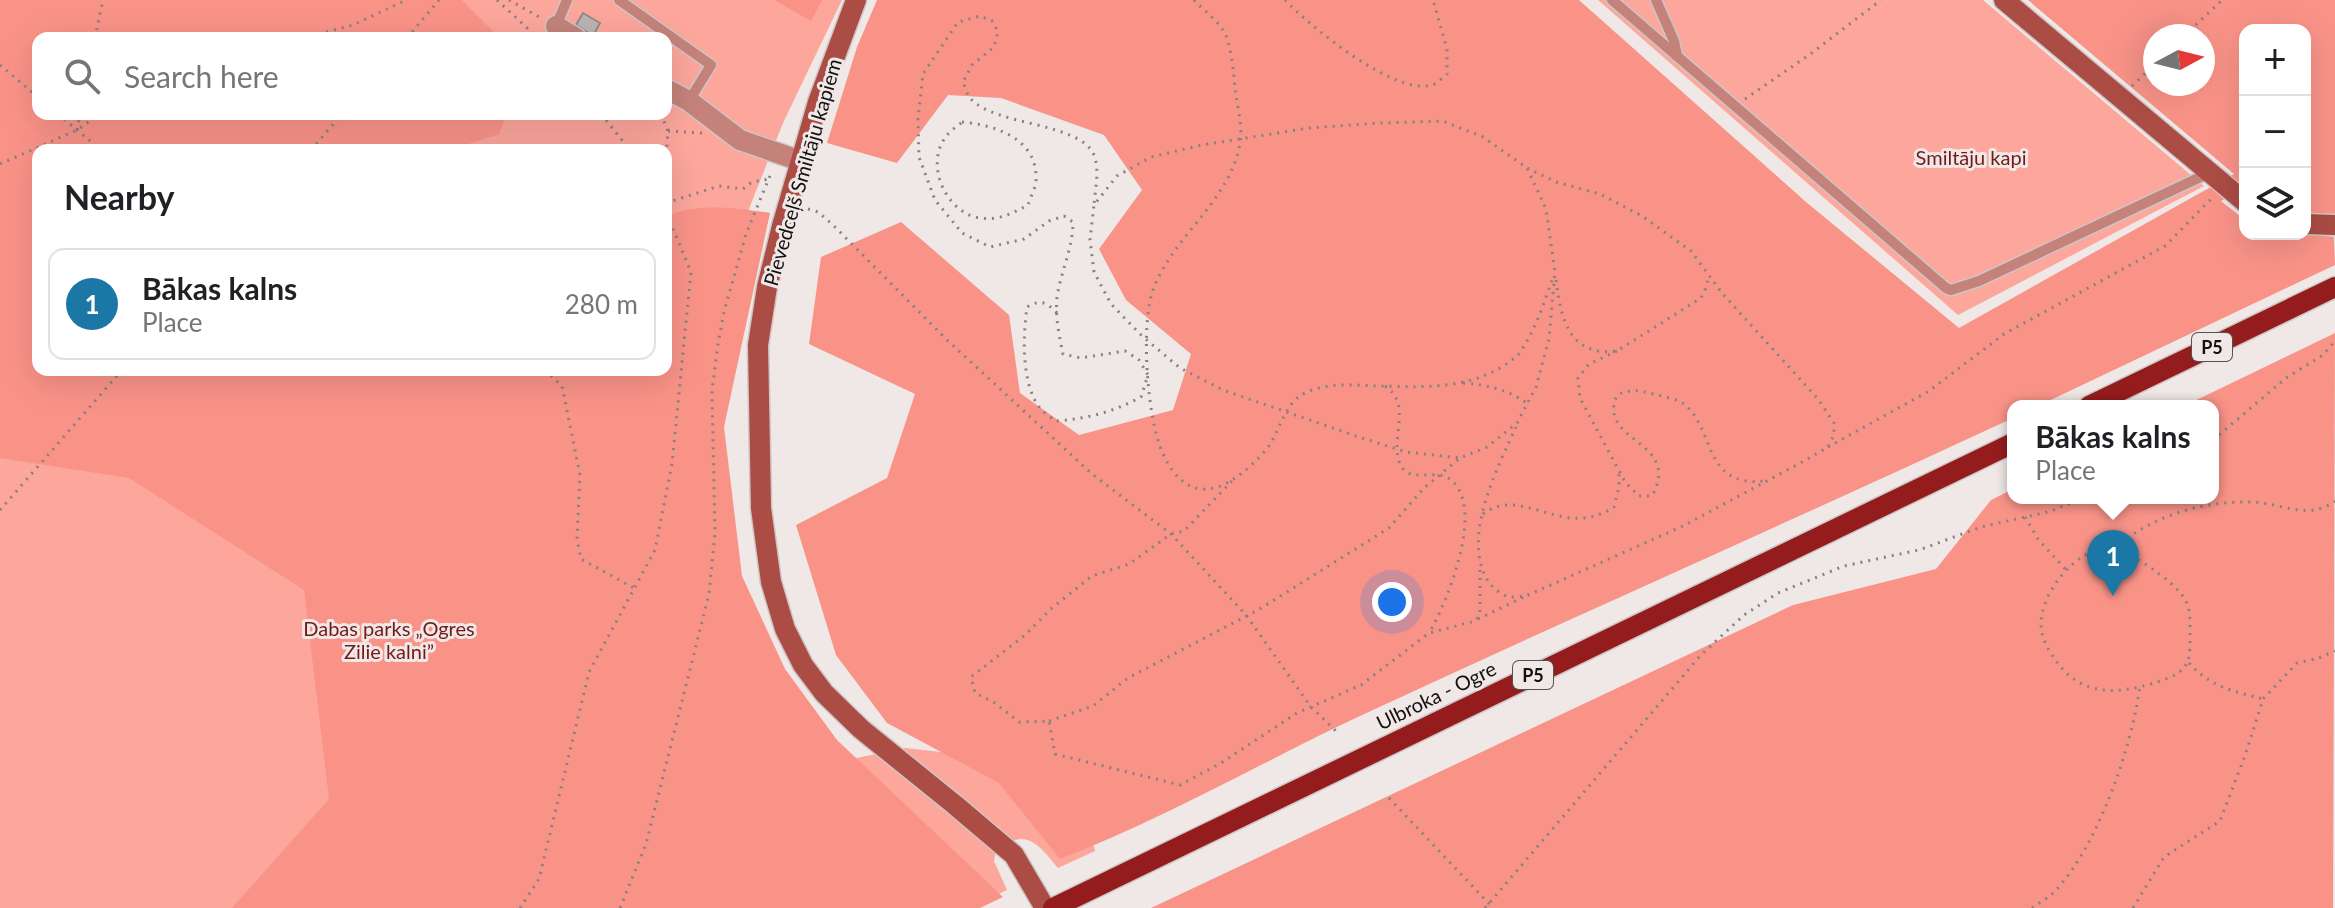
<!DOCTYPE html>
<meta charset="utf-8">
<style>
:root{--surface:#fff;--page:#f6f6f6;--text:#202124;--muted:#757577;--line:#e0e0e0;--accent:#1b78a6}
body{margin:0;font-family:Lato,sans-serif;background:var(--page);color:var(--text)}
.controls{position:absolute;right:24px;top:24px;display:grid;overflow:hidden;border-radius:16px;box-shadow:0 8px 32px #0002}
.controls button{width:72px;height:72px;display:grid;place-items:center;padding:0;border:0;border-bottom:2px solid var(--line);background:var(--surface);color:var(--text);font:40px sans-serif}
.compass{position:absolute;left:2143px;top:24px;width:72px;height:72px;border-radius:50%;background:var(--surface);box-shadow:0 8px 32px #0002;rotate:83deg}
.you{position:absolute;left:1392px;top:602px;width:28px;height:28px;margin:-20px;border:6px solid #fff;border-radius:50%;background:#1a73e8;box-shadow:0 0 0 12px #1a73e833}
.badge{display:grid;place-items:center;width:52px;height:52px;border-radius:50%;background:var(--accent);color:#fff;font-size:26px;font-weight:700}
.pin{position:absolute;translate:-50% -66px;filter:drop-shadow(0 2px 4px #0008)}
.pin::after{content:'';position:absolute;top:42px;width:28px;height:24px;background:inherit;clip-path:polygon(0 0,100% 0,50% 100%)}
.popup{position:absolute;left:2007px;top:400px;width:212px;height:104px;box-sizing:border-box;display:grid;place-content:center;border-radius:16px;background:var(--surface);filter:drop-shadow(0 2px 6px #0005);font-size:26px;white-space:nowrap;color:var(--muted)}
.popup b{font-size:30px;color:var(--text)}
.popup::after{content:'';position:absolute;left:50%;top:100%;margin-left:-16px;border:16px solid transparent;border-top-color:var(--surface)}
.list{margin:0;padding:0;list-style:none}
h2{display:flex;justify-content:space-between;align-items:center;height:104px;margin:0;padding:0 32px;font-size:34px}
h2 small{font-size:26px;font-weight:400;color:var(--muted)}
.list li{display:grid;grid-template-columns:52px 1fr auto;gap:24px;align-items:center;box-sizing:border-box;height:112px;margin:0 16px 16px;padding:0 16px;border:2px solid var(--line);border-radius:16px}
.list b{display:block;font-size:30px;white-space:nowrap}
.list p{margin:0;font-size:26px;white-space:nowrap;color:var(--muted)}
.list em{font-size:26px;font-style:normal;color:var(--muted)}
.icon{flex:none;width:44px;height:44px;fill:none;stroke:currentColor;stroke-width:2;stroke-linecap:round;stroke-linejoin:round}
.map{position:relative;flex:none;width:2335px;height:908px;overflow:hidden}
.search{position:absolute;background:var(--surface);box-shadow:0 8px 32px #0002;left:32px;top:32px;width:640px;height:88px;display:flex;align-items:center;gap:20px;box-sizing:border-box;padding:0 28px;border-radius:16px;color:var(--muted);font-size:30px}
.panel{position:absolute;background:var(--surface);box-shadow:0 8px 32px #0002;left:32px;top:144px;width:640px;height:232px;border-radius:16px}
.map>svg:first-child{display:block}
</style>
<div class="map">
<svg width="2335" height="908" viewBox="0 0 2335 908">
<rect width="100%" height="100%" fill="#f0e8e7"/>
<g fill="#fca69c" fill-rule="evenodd">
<path d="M0 0H842L783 123 741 229 683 641 832 763 905 748 977 756 1087 818 1095 851 1058 868C1038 844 1026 827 996 850L994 861 1007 890 968 908H0ZM38 38H666V114H38ZM38 150H666V370H38Z"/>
<path d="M1598 0H1983L2204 186 1958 315Z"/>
</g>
<g fill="#f99388" fill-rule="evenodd">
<path d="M0 0H462L500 38H38V114H507L499 134 450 150H38V370H666V217C695 202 738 208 770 213L724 427 742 576 785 669 837 740 1003 897 980 908H232L329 799 304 590 129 478 0 458Z"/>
<path d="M774 0H822L811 21Z"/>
<path d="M877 0H1579L1806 202 1959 328 2234 174 2028 0H2335V219L2305 215V30H2245V186L2221 201 2245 220V234L2305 233 2334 237 2335 265 2038 406H2013V418C1796 519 1577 615 1360 716 1260 763 1164 819 1060 859L999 783 887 723 836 655 796 525 887 478 915 394 809 344 821 257 901 222 1009 315 1020 393 1079 435 1173 410 1191 354 1126 300 1099 249 1142 190 1104 135 1001 98 948 95 897 163 827 143 857 47ZM2155 36H2203V84H2155Z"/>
<path d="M2335 333 2333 908H1151L1793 605 1936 569 1991 500 2013 489V498H2213V406H2184Z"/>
</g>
<path fill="#bcb4b3" stroke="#928a89" stroke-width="2" d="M583 13 600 23 593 36 576 25Z"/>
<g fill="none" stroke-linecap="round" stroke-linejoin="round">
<g stroke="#cdc6c5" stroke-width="13">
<g id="lane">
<path d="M619 0 711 65 689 101"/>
<path d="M1612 0 1946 288 1951 290 1979 281 2209 173"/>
<path d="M1656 0 1674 41 1677 56"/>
<path d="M556 26 567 0"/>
</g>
</g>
<g stroke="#cdc6c5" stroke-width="23">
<g id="street">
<path d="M556 26 576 38"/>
<path d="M666 89 689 101 740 140 801 161"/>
</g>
</g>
<g stroke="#cdc6c5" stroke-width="23">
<g id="secondary">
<path d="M856 0 818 102 782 226 767 287 758 345 761 508 771 582 785 629 803 665 824 693 861 729 955 805 1014 855 1045 908"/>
<path d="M2004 0 2245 202"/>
<path d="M2305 224 2335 225"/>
</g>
</g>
<g stroke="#cdc6c5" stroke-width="23">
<g id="primary">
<path d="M2089 406 2335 287"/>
<path d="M1053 908 2013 443"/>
</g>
</g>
<g stroke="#868180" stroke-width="3" stroke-dasharray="2 6" stroke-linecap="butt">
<path d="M497 0 538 38"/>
<path d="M509 0 541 18"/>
<path d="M1194 0C1203 10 1216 19 1223 30 1231 41 1234 75 1235 89 1237 106 1243 126 1240 143 1231 201 1170 238 1152 293 1141 329 1147 419 1163 454 1190 512 1231 489 1265 451 1280 434 1283 403 1305 393 1327 382 1354 385 1377 386 1422 387 1466 390 1505 365 1510 361 1516 358 1519 354 1535 331 1544 303 1553 277"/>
<path d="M1285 0C1310 26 1394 96 1432 85 1437 84 1443 77 1447 74V49L1433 0"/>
<path d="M2184 36 2222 0"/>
<path d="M95 38 103 0"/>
<path d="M303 38 353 25 406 0"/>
<path d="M407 38 439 0"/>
<path d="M0 65 38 97"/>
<path d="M2132 86 2155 64"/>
<path d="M1745 99 1809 55 1881 0"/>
<path d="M58 114 101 150"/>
<path d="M601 114 630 150"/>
<path d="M661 114 668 131 666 158"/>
<path d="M962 122C996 125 1039 139 1036 182 1035 189 1030 198 1028 205 1013 213 998 221 980 218 945 213 923 162 948 134 951 130 958 126 962 122Z"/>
<path d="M77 130 80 114"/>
<path d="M668 131 702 133"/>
<path d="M311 150 342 114"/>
<path d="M0 164 77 130 100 114"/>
<path d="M666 203 719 186 743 189 752 182 769 179"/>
<path d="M808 209 818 212 833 225 946 339 1092 474 1171 534 1246 615 1311 707 1339 734"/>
<path d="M1556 280C1561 319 1569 357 1617 351L1701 298 1707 286 1708 275"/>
<path d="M1057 313C1046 302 1041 299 1027 307 1023 336 1021 384 1040 408 1044 413 1051 417 1055 421 1087 419 1113 412 1141 397L1148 375 1139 360 1125 351 1081 358 1063 354C1059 336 1055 315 1057 297 1061 271 1073 248 1073 222L1064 216 1049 221 1024 239 990 247 962 233 935 200 919 157 918 119 923 74 958 22 980 16 992 21 998 31 994 47 972 65 963 82C965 87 967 95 971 99 995 126 1080 122 1094 155 1100 170 1095 190 1094 205"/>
<path d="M1617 351 1589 364 1578 378 1580 398 1625 482 1639 496H1652C1683 440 1596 443 1617 395 1630 389 1639 390 1653 394 1662 396 1677 399 1684 404 1716 430 1702 487 1764 481"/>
<path d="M545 370 562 386 580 475 577 539 581 559 634 588"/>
<path d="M1463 383C1488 385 1506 389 1527 403"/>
<path d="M1385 386C1412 404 1391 436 1399 461 1408 486 1431 468 1448 478 1488 503 1447 603 1429 633"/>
<path d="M1516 427C1497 469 1461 538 1488 581 1492 587 1501 595 1507 596 1513 598 1521 596 1526 596L1683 526 1804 461 1828 447 1834 435V423L1818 399 1722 293 1691 251 1642 216 1600 194 1556 182 1527 168"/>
<path d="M2213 440 2286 378 2323 355 2335 341"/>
<path d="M1828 447 1929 391 2004 334 2165 246 2212 198"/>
<path d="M1232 481 1184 531 1171 534 1129 564 1092 576 1052 608 1025 635 971 677 975 693 995 703 1019 722 1049 721 1055 754 1180 785 1221 763 1297 713 1361 685 1429 633 1475 621 1480 615V567"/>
<path d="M0 510 122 370"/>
<path d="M1483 514C1523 484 1563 541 1614 507L1619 487V473"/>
<path d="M2025 517 2038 539 2067 571"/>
<path d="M2109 547C2128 550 2174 581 2184 598 2190 607 2190 617 2190 627 2190 660 2193 671 2157 682 2116 695 2080 697 2054 658 2047 648 2041 637 2041 624 2041 592 2076 549 2109 547Z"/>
<path d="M2115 548C2153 515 2203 501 2252 502 2282 503 2308 521 2335 501"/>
<path d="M1478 619 1526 596"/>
<path d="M2189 663C2211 687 2232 691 2263 699"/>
<path d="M1049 721 1093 706 1128 678 1258 610 1389 528 1424 488 1460 458 1487 447 1517 423 1536 387 1549 339 1555 272 1546 209 1527 168 1483 137 1443 121 1379 123 1309 128 1202 145 1151 157 1117 176 1094 205 1090 240 1094 272 1111 304 1142 336 1180 368 1223 390 1356 436 1406 452 1460 458"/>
<path d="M1389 798 1493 908"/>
<path d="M520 908 539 879 589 672 655 550 672 464 691 272 666 212"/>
<path d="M620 908 646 844 709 594 715 533 712 391 718 344 724 312 746 234 772 171"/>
<path d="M1485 908 1701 655 1744 615 1778 593 1844 566 1919 550 1981 527 2048 512 2084 498"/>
<path d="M2032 908C2040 902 2049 898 2056 890 2098 845 2132 747 2140 686"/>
<path d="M2133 908 2164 857 2220 821 2246 753 2263 699 2297 663 2319 658 2335 651"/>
</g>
<use href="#lane" stroke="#c4827b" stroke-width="10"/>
<use href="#street" stroke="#c4827b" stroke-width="20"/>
<use href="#secondary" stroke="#ab4c45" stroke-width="20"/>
<use href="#primary" stroke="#951c1d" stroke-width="20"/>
</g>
<g text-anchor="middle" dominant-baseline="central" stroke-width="6" stroke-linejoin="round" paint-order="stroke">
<g fill="#f0e8e7" stroke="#565251" stroke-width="2">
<rect x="2192" y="333" width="40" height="28" rx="6"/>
<rect x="1513" y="661" width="40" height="28" rx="6"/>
</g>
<g font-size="18" font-weight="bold" fill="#141211">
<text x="2212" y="347">P5</text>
<text x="1533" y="675">P5</text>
</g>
<g font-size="20" fill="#741a19" stroke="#f0e8e7">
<text x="1971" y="157">Smiltāju kapi</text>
<text x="389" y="628">Dabas parks „Ogres<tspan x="389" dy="23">Zilie kalni”</tspan></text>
</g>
<g font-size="20" fill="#141211" stroke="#f0e8e7">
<text transform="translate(802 172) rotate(-74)">Pievedceļš Smiltāju kapiem</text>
<text transform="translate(1436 695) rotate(-26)">Ulbroka - Ogre</text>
</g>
</g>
</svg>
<div class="controls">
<button>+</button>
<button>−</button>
<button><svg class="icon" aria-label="layers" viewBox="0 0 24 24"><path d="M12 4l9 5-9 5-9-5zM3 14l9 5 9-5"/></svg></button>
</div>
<svg class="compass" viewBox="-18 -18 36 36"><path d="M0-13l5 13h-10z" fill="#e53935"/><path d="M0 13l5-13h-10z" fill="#757577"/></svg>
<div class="you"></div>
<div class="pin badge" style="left:2113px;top:596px">1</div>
<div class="popup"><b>Bākas kalns</b>Place</div>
<div class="search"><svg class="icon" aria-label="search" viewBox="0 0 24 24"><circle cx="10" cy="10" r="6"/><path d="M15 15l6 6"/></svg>Search here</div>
<section class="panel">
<h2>Nearby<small></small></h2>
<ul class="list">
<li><span class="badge">1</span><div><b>Bākas kalns</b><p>Place</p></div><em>280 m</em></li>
</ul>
</section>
</div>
